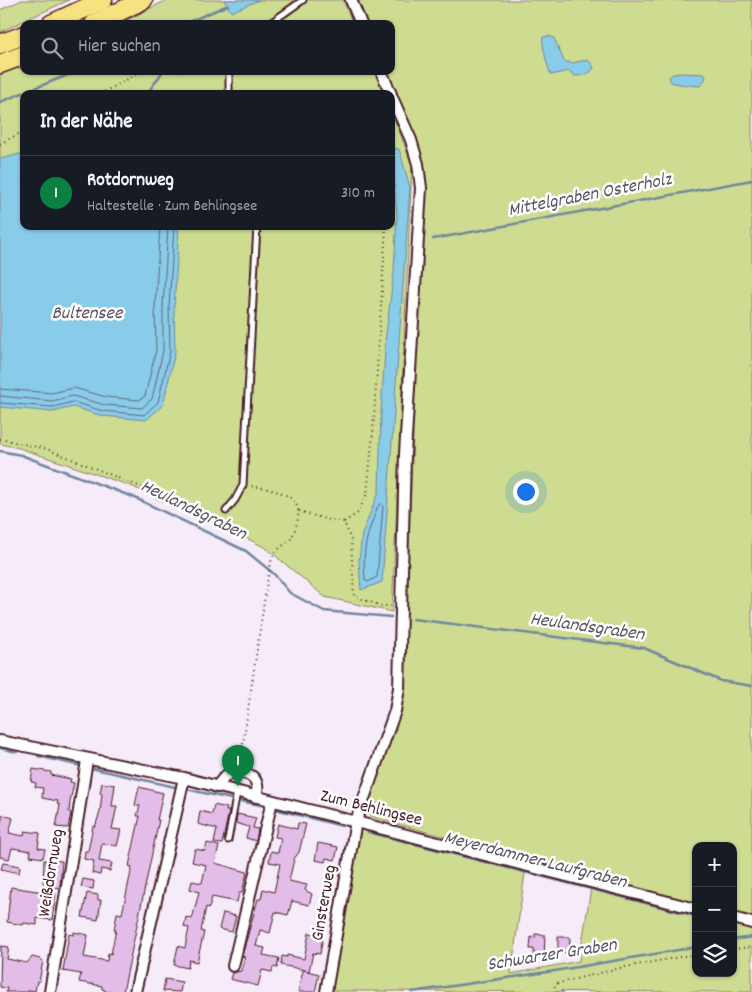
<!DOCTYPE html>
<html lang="de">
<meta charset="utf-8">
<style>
:root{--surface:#171b24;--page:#20242c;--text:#f1f3f6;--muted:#9ea1a6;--line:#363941;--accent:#0b8043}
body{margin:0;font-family:Dekko,sans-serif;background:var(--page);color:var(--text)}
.controls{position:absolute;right:15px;bottom:15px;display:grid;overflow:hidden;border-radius:10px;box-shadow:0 1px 4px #0004}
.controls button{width:45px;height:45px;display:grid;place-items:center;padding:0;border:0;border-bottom:1px solid var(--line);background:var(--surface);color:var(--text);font:25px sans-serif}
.you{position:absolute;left:525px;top:491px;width:18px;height:18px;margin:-12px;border:4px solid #fff;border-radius:50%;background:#1a73e8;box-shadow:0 0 0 8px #1a73e833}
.badge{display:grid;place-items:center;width:32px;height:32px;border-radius:50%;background:var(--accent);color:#fff;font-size:16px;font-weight:700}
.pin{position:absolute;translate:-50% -41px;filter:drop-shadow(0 1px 2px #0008)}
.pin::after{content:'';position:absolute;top:26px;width:18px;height:15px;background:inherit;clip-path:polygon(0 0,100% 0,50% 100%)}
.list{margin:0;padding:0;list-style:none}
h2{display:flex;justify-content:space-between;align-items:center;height:65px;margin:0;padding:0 20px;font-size:21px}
h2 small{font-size:16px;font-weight:400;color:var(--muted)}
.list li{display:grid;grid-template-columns:32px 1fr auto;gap:15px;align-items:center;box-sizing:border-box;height:75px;padding:0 20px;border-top:1px solid var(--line)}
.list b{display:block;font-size:19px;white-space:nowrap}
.list p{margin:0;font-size:16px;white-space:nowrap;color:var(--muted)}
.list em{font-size:16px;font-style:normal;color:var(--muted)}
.icon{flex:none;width:28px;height:28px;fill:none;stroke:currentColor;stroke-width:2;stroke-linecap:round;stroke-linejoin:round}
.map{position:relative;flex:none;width:752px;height:992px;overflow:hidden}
.search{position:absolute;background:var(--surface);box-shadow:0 1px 4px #0004;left:20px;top:20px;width:375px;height:55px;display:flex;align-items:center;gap:12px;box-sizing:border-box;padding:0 18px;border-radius:10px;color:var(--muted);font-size:19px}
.panel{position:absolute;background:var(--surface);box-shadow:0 1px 4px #0004;left:20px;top:90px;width:375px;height:140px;border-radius:10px}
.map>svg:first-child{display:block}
</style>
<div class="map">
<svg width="752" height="992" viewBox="0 0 752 992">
<rect width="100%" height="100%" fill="#f6ebf8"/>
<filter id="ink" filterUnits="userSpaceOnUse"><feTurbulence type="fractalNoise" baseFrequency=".02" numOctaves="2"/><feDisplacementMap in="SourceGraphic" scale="10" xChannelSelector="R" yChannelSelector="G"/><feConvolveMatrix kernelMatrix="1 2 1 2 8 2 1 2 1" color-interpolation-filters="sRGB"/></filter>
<g filter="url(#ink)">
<g fill="#cddc90" stroke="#8c7e5e">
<path d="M22 0H69L0 32V10Z"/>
<path d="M167 0H343L353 24H119Z"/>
<path d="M358 0H752V919L733 914V846H696V904L371 817 368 806 401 709 405 690C409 521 415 351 426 182L424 163 418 144 388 71H391V24H368Z"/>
<path d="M24 66V71H374L385 94H24V226H391V109L412 165 392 612 325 597 266 548 219 524 190 514 131 486 19 448 0 444V75Z"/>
<path d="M361 828 525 873 511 974 579 961 591 888 696 913V973H733V921L752 926V992L331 991Z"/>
</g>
<g fill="#89ccea" stroke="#70879e">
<path d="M224 0H259L231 12Z"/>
<path d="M549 36 554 38 564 61 572 63 587 60 591 63 594 68C589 75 583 75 575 76L569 71 551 75C548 69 541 42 543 37Z"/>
<path d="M682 73 704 74 706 78 700 86 679 84 671 82 669 77 673 74Z"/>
<path d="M391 148 399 149 410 187 382 582 361 590 359 561 362 534 379 491 381 412 386 334 394 270 397 215 393 174H391Z"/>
<path d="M24 153V226H179L174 308 175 352 163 405 146 420 103 416 73 407 53 412 0 407V159Z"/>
</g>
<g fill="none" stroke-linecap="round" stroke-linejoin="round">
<g stroke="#636477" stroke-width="1">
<path d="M0 389 52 393 74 388 106 397 139 400 145 396 156 350 155 307 160 226"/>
<path d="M0 396 52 401 73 396 105 405 142 408 152 399 163 351V307L168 226"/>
<path d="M0 403 53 407 73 402 103 411 144 415 158 402 170 351 169 307 174 226"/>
<path d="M381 504 383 507 377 577 368 582 365 580C362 548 367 535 378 506Z"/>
</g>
<g stroke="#70879e" stroke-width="2.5">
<path d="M184 24 228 5"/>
<path d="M147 94 163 71"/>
<path d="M0 102 78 71"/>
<path d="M433 239 752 180"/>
<path d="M0 451 21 455 133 497 246 551 274 574 290 593 324 611 391 617"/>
<path d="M413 619 644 648 721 681 752 686"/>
<path d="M0 748 17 752"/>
<path d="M38 756 81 766"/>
<path d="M91 768 175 787"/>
<path d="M186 789 231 799"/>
<path d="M240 801 265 806"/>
<path d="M275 809 342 826"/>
<path d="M368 832 696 916"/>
<path d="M733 940 752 937"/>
<path d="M412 992 554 971 696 947"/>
<path d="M562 992V991"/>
</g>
</g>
<g fill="#e2bde7" stroke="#4a1f2b">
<path d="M33 769 51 772V775L71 779 70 782 74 783 70 802 69 812 71 813 68 828 56 827 60 805 57 804 58 801 42 798 43 788 35 787 36 783 31 782Z"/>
<path d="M102 783 115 785 112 806H117L112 829 121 830 117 846 102 843 99 861 112 863 110 871 101 869 100 875 92 873 94 861 84 859 85 851H88L93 826 95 827 100 812 102 794 100 793Z"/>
<path d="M139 787 163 793 157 820H159L123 992H105V990L102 989V986L79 982 81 974 63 971 69 934 74 935V932L88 935 84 957 107 961 108 953 111 954 116 930H114L117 913 122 914 132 867 129 866 140 816H137L140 806 135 805Z"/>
<path d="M214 805 227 808 226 811H229L222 844 214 843 217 829 198 824 200 811 212 814Z"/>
<path d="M237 814 256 818 253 828 258 829 256 841 246 838 249 827 236 823Z"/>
<path d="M3 815 13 818 9 833 24 836 25 831 40 833 38 848 45 849 43 858 30 856 31 851 12 848 9 859 0 857V826Z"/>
<path d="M298 823 306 824 299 852 294 859 289 881 307 885 305 890 312 894 309 905 292 901 288 915 275 912 270 933 260 930 256 946 265 948 263 955 279 958 277 968 273 967 272 972 262 970 258 986 230 979 232 973 241 971 245 957 242 956 258 899H261L263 889 274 892 280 864 269 862 271 851 278 853 281 838 275 837 278 824 297 829Z"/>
<path d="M207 843 219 846 215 863 247 872 242 893H239L237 902 212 897 209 908 206 907 201 931 204 932 197 962 189 960 188 968 174 965 178 946 185 948 189 928 184 927 186 917 192 919 199 892 190 889 192 881 202 883 206 865 192 862 195 849 205 851Z"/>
<path d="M318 843 338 847 335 860 326 858 325 862 315 860Z"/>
<path d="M44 860 62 861 60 886 58 888 43 883Z"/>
<path d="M3 863 20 866 19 873 1 869Z"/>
<path d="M83 879 94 881 93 889 81 887Z"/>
<path d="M11 887 56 894 52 920 37 918V925L24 923 23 925 7 922Z"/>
<path d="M87 893 98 895V900H101L98 920 82 917Z"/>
<path d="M223 913 236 916 232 932 219 929Z"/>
<path d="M309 933 323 936 320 954 313 953 309 971 281 965 282 956 287 957V955L304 959Z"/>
<path d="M535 934 545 935 544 958H534V949H530L531 937 535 938Z"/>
<path d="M558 937H570L569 953 558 952Z"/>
<path d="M1 946 9 947 7 959 27 963 32 957 40 959 43 961 39 982 37 981 35 991 29 990 28 992H6L7 988 0 987Z"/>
<path d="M303 970 319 974 315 992H298Z"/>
<path d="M165 979 182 982 180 992 163 991Z"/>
</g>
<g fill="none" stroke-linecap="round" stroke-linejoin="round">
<g stroke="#4a1f2b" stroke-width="9">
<g id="lane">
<path d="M269 24 303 0"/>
<path d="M229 71V94"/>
<path d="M226 511 235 500 243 485 257 226"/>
<path d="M228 840 237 792"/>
</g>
</g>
<g stroke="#4a1f2b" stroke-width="14">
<g id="street">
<path d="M351 0 361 24"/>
<path d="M381 71 391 94"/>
<path d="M0 741 184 778 696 909"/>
<path d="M216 787C220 783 223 778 227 775 237 769 255 773 257 785 258 789 257 793 256 797"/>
<path d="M733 918 752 923"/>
<path d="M233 966 272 801"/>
<path d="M50 992 87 760"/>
<path d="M135 992 184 778"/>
<path d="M326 992 356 821 395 711 399 688 405 454 421 188 418 164 411 140 391 95"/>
</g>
</g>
<g stroke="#4a1f2b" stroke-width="21">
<g id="highway">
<path d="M51 24 103 0"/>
<path d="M94 24 143 0"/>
<path d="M0 44 24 35"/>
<path d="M0 64 24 55"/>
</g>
</g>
<g stroke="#4a1f2b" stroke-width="2" stroke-dasharray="1 4" stroke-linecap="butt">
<path d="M100 94 143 71"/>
<path d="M0 144 24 131"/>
<path d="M386 226 373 433 367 494 358 513 344 522 351 540 354 596 381 606H391"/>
<path d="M0 439 47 449 158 494 194 512 213 518 219 515"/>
<path d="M299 511 325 519 344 522"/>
<path d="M240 764 267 582C269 574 270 563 273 556 276 549 285 545 290 540 294 534 297 525 298 518 302 492 269 489 250 486"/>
<path d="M733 949 752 947"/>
<path d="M554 992 555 984 620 968 696 954"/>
</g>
<use href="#lane" stroke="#fff" stroke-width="5"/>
<use href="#street" stroke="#fff" stroke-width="10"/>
<use href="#highway" stroke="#f7e281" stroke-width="18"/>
</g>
</g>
<g text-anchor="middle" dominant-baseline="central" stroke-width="5" stroke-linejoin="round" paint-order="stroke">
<g font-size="18" fill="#4a1f2b" stroke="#fff">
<text transform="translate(371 809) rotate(14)">Zum Behlingsee</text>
<text transform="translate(52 873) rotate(-81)">Weißdornweg</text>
<text transform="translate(325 903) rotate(-80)">Ginsterweg</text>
</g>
<g font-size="19" font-style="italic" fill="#5d5364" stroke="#fff">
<text transform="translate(590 196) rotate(-11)">Mittelgraben Osterholz</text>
<text x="87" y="314">Bultensee</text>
<text transform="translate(193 511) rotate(26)">Heulandsgraben</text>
<text transform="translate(587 628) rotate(8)">Heulandsgraben</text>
<text transform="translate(535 861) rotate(14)">Meyerdammer Laufgraben</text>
<text transform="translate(552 956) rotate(-9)">Schwarzer Graben</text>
</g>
</g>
</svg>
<div class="controls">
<button>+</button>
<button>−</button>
<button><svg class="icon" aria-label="layers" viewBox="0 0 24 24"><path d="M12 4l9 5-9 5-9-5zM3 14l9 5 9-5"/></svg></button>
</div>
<div class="you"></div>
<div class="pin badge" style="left:238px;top:786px">1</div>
<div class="search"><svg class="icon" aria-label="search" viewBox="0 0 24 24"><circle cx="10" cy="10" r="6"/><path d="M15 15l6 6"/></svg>Hier suchen</div>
<section class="panel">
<h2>In der Nähe<small></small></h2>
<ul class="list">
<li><span class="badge">1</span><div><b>Rotdornweg</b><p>Haltestelle · Zum Behlingsee</p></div><em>310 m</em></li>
</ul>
</section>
</div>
